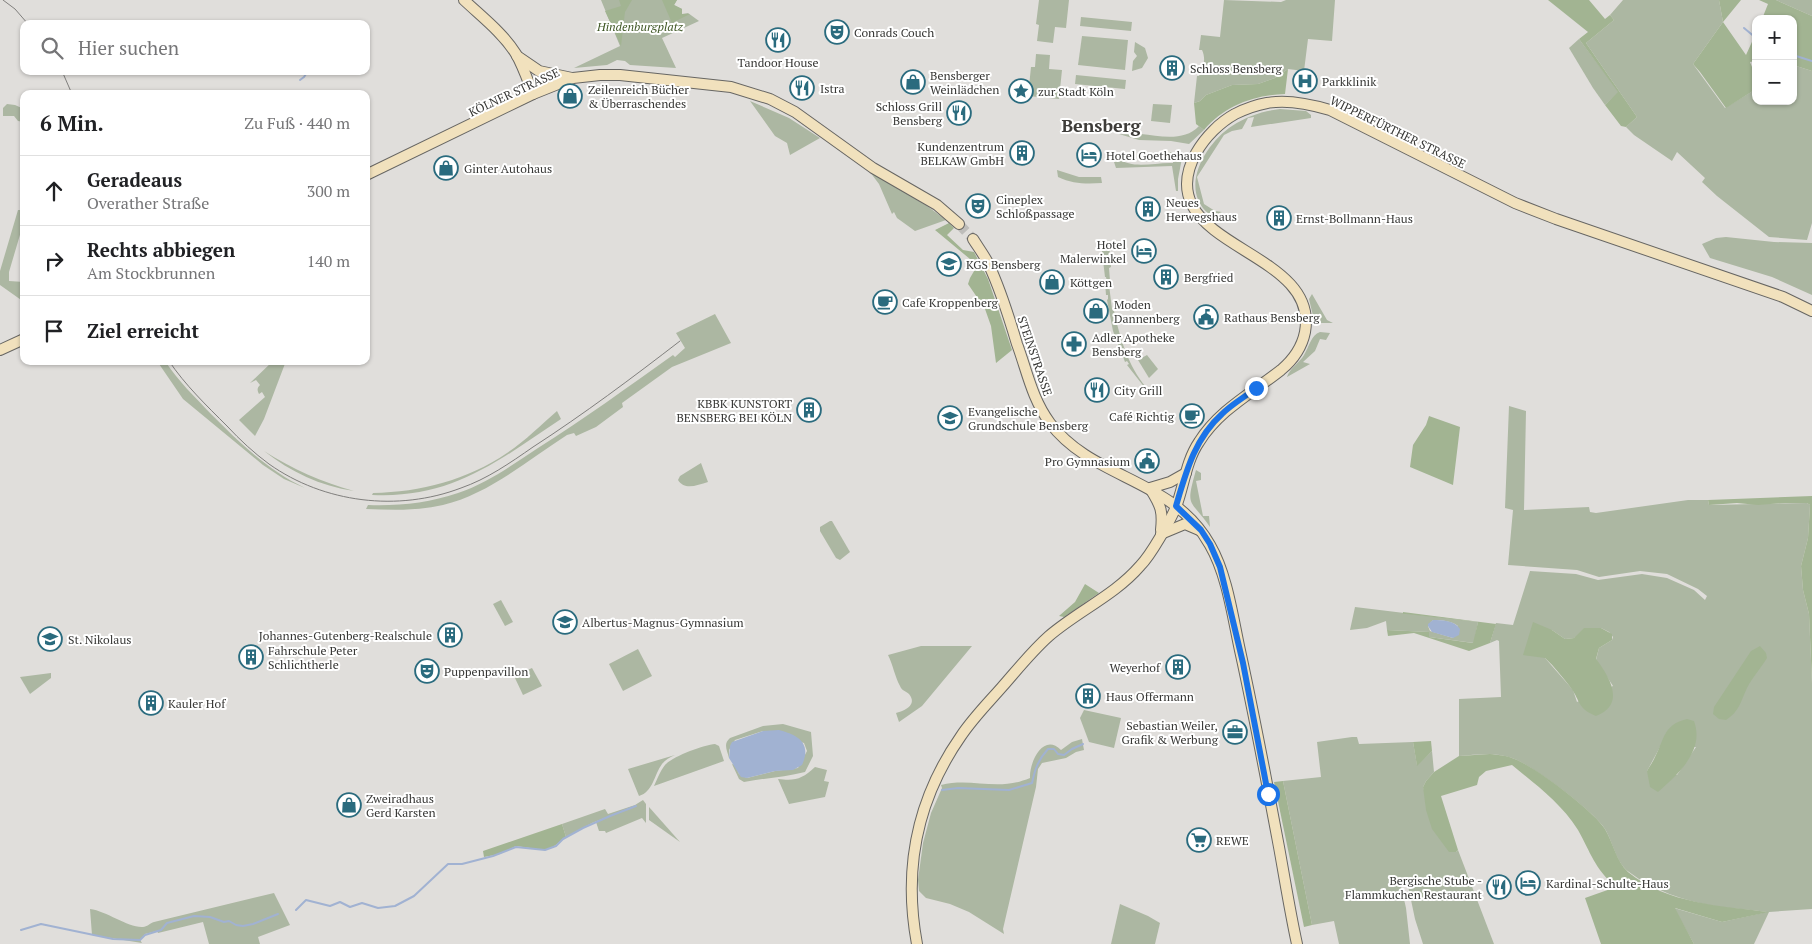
<!DOCTYPE html>
<html lang="de">
<meta charset="utf-8">
<style>
:root{--surface:#fff;--page:#f6f6f6;--text:#202124;--muted:#757577;--line:#e0e0e0}
body{margin:0;font-family:"PT Serif",serif;background:var(--page);color:var(--text)}
.controls{position:absolute;right:15px;top:15px;display:grid;overflow:hidden;border-radius:10px;box-shadow:0 1px 4px #0004}
.controls button{width:45px;height:45px;display:grid;place-items:center;padding:0;border:0;border-bottom:1px solid var(--line);background:var(--surface);color:var(--text);font:25px sans-serif}
.stop{position:absolute;width:15px;height:15px;margin:-11px;border:4px solid #1a73e8;border-radius:50%;background:#fff}
.stop.end{background:#1a73e8;border-color:#fff;box-shadow:0 1px 5px #0008}
.list{margin:0;padding:0;list-style:none}
h2{display:flex;justify-content:space-between;align-items:center;height:65px;margin:0;padding:0 20px;font-size:21px}
h2 small{font-size:16px;font-weight:400;color:var(--muted)}
.list li{display:grid;grid-template-columns:32px 1fr auto;gap:15px;align-items:center;box-sizing:border-box;height:70px;padding:0 20px;border-top:1px solid var(--line)}
.list b{display:block;font-size:19px;white-space:nowrap}
.list p{margin:0;font-size:16px;white-space:nowrap;color:var(--muted)}
.list em{font-size:16px;font-style:normal;color:var(--muted)}
.icon{flex:none;width:28px;height:28px;fill:none;stroke:currentColor;stroke-width:2;stroke-linecap:round;stroke-linejoin:round}
.map{position:relative;flex:none;width:1812px;height:944px;overflow:hidden}
.search{position:absolute;background:var(--surface);box-shadow:0 1px 4px #0004;left:20px;top:20px;width:350px;height:55px;display:flex;align-items:center;gap:12px;box-sizing:border-box;padding:0 18px;border-radius:10px;color:var(--muted);font-size:19px}
.panel{position:absolute;background:var(--surface);box-shadow:0 1px 4px #0004;left:20px;top:90px;width:350px;height:275px;border-radius:10px}
.map>svg:first-child{display:block}
</style>
<div class="map">
<svg width="1812" height="944" viewBox="0 0 1812 944">
<rect width="100%" height="100%" fill="#e0dedb"/>
<g fill="#acb7a2" fill-rule="evenodd">
<path d="M601 0H677L674 5 682 9V14L688 13 699 21 662 38 676 68 630 65 625 61 617 60 607 65 574 68 620 46Z"/>
<path d="M1039 0H1069L1066 28 1055 27 1053 43 1037 41 1039 25 1036 24Z"/>
<path d="M1224 0 1281 2 1286 0H1335L1332 41 1308 39 1304 71 1288 69 1275 78 1258 84 1232 85 1206 95 1200 101 1194 103 1197 76H1199C1204 69 1206 58 1202 50H1199L1201 35 1220 37Z"/>
<path d="M1623 0H1719L1723 22 1693 64 1725 108 1756 89V101H1793V65L1812 71V223L1807 240 1769 237 1717 196 1702 182 1705 178 1677 152 1672 161 1634 135 1626 127 1637 117 1586 43 1614 20 1610 15Z"/>
<path d="M1776 0H1812V16Z"/>
<path d="M1081 17 1132 22 1131 31 1080 26Z"/>
<path d="M1082 36 1128 40 1125 70 1078 65Z"/>
<path d="M1579 39 1619 92 1605 105 1593 88 1569 48Z"/>
<path d="M1135 42 1145 48 1148 58 1142 68 1132 71 1133 61 1137 56 1134 52Z"/>
<path d="M1036 54 1050 55 1049 69 1062 70 1059 99 1028 96 1031 67H1035Z"/>
<path d="M1076 75 1126 80 1125 89 1075 84Z"/>
<path d="M750 101 789 118 820 138 790 155 787 143 775 136Z"/>
<path d="M7 104 15 105 24 109V122L18 121 14 116H3V108Z"/>
<path d="M1153 104 1172 105 1170 123 1151 121Z"/>
<path d="M1280 109 1306 111 1311 115V118L1251 127 1254 117 1248 118 1242 129 1232 131 1224 135 1197 177 1204 204 1215 211 1222 212 1214 215 1209 214C1178 188 1206 143 1232 126 1247 116 1263 111 1280 109Z"/>
<path d="M1199 126 1204 130 1189 144 1171 141 1139 140 1119 134 1140 135 1141 134C1160 136 1184 142 1199 126Z"/>
<path d="M1168 152 1177 153 1182 158 1178 179V191H1176L1172 166 1116 168 1113 159 1118 158C1133 170 1155 162 1173 163V157L1168 156Z"/>
<path d="M1057 170 1079 177H1101L1102 183C1086 184 1073 184 1058 177Z"/>
<path d="M870 172 927 206 946 220 915 231 897 218 894 212 892 214 879 184Z"/>
<path d="M18 210H24V228H22L9 272V281L24 282V302L0 285V271Z"/>
<path d="M1726 237 1774 242 1812 243V295L1772 277 1710 258 1702 244 1716 238Z"/>
<path d="M1109 242 1111 267 1109 268 1110 281 1109 285 1112 309 1114 311C1120 338 1128 366 1146 387L1145 388 1127 365 1129 364 1127 361 1125 362 1113 331 1107 300 1108 299V295H1106L1105 282H1107L1106 277H1105L1101 243Z"/>
<path d="M1312 294 1327 320 1333 323H1319L1314 320 1309 299Z"/>
<path d="M715 314 731 343 672 367 622 403 623 407 596 427 576 436 574 433 567 435C528 460 489 494 443 505 418 511 392 510 366 509L368 505C399 506 429 503 458 493 488 483 512 465 538 448 584 419 628 387 673 355L675 357 685 348 676 333Z"/>
<path d="M1320 332 1330 333 1326 340 1320 339 1315 351 1303 362 1310 364 1287 377C1289 369 1300 362 1304 355 1309 347 1311 335 1320 332Z"/>
<path d="M1147 355 1158 369 1149 378 1138 360Z"/>
<path d="M157 361H165C178 381 195 397 211 414 240 443 267 470 305 488L284 479 263 465 183 399Z"/>
<path d="M273 361H286L264 419 255 436 239 420 265 397 262 392 259 394C257 390 257 388 260 385L256 380 250 383Z"/>
<path d="M1509 406 1526 411 1524 510 1589 507 1590 512 1596 513 1688 500H1708L1709 505 1807 503 1810 505 1808 538 1801 566 1803 590 1809 614 1812 684V909L1769 912 1754 944H1694L1674 908 1722 922 1767 912C1749 909 1731 909 1714 906 1684 901 1653 890 1629 872 1616 863 1613 842 1605 829 1595 812 1531 764 1512 758 1495 752 1476 755 1459 756V699L1501 697 1499 641 1497 640 1490 643 1496 623 1513 625 1530 571 1576 574 1598 580 1642 574 1667 578 1694 590 1705 600 1707 596 1698 589 1667 574 1640 571 1599 577 1577 570 1508 565 1513 510 1505 508ZM1601 628 1609 632 1613 637 1612 640 1599 648 1596 660 1613 686 1577 702 1573 690 1545 658 1552 630 1565 639 1574 638ZM1660 747H1696L1677 775 1647 771Z"/>
<path d="M557 411 561 419C498 461 452 499 372 495L373 493C421 492 467 480 507 453 525 441 541 425 557 411Z"/>
<path d="M264 451C292 469 322 482 354 491 320 486 291 472 264 451Z"/>
<path d="M701 463 708 482C697 485 685 491 678 480L680 476Z"/>
<path d="M1196 470 1201 473V480L1196 481 1203 516H1209L1210 527C1190 498 1185 509 1196 470Z"/>
<path d="M830 521H832L850 552 840 560 836 558 820 531V527Z"/>
<path d="M501 600 513 622 505 626 493 604Z"/>
<path d="M1355 607 1478 622 1474 643 1429 637V632L1387 630 1386 621 1367 628 1350 630ZM1433 620C1442 620 1452 621 1458 626L1453 638 1430 631 1428 626Z"/>
<path d="M921 646H972L922 706 899 722 896 713C904 711 918 705 909 694 906 691 902 691 900 686 895 677 893 665 888 655Z"/>
<path d="M638 649 652 676 623 691 609 664Z"/>
<path d="M532 668 542 686 523 695 514 676Z"/>
<path d="M51 673V678L30 694 20 677Z"/>
<path d="M1084 710 1121 718 1114 748 1089 742 1080 718Z"/>
<path d="M783 724 811 732 813 756 805 772C786 777 765 778 744 782L739 779 732 764 735 765 739 774 747 778 775 771 798 768 807 751 804 743 763 731 735 740 729 750V758C727 750 723 744 730 738L763 726Z"/>
<path d="M1352 737H1357L1359 744 1413 742 1417 765 1432 751 1434 772 1426 781 1423 787 1424 790 1456 852 1458 850 1494 944H1423L1415 919 1407 881 1400 882 1406 908 1410 944H1339L1334 921 1312 925 1283 781 1321 777 1317 742Z"/>
<path d="M1082 739 1084 750 1076 752 1066 758 1042 763 1038 769 1036 787 1003 929 1004 934 969 912 950 904 926 898 919 891 918 880 923 843 931 813 942 788 941 785C972 777 997 792 1030 778 1029 763 1043 732 1061 750L1072 742Z"/>
<path d="M715 744 719 746 724 761 654 786C657 780 660 771 665 765 673 756 704 745 715 744Z"/>
<path d="M675 755C670 757 665 760 662 764 654 775 653 792 639 796L628 769Z"/>
<path d="M815 767 827 770 824 781 829 782 825 797 789 804 778 779C796 781 802 779 815 767Z"/>
<path d="M643 800 646 804V823L642 818 606 833 605 831H599L596 822 637 805 592 823 566 837 562 824 605 809 608 814 635 805Z"/>
<path d="M649 807 680 842 649 820Z"/>
<path d="M274 893 290 925 258 937 260 944H209L203 922 158 933 157 931 145 934 140 940 142 943 92 935 90 909C107 911 128 928 143 927 147 927 150 923 154 922Z"/>
<path d="M1120 904 1148 916 1160 923 1155 944H1111Z"/>
</g>
<g fill="#a2b492">
<path d="M619 0H632L625 12 621 46 605 11 621 6Z"/>
<path d="M662 0H677L674 5 682 9V14H690L672 23Z"/>
<path d="M1548 0H1589L1605 19 1610 15 1614 20 1586 43 1637 117 1626 127 1621 126 1605 105 1618 92 1579 39 1588 32Z"/>
<path d="M1719 0H1741L1723 22 1746 55 1756 33V61L1750 62 1756 77V89L1726 108 1700 72 1693 64 1723 22Z"/>
<path d="M1759 0H1776L1812 16V71L1793 65V19H1762L1768 4Z"/>
<path d="M1288 69 1285 94C1254 95 1224 106 1204 130L1196 124 1194 103 1200 101 1206 95 1232 85 1258 84 1275 78Z"/>
<path d="M949 223 954 228 947 235 963 250 974 252 988 279 1012 350 996 363 991 326 985 309 968 284 970 278 977 266 976 264 935 230Z"/>
<path d="M1429 416 1460 427 1453 485 1410 467 1413 445 1426 425Z"/>
<path d="M1812 496V684L1809 614 1803 590 1801 566 1808 538 1810 505 1807 503H1785L1758 505 1737 503 1709 505 1708 500Z"/>
<path d="M1085 584 1099 593 1064 617 1059 616 1075 602Z"/>
<path d="M1403 612 1496 624 1490 643 1469 651 1414 633 1388 636 1387 630 1429 632V637L1473 643 1478 622 1406 614H1403Z"/>
<path d="M1533 622 1552 630 1565 639 1574 638 1584 628H1601L1612 634V640L1599 648 1596 659C1610 677 1626 705 1596 716 1577 708 1581 702 1571 688 1563 678 1555 667 1545 658L1523 655Z"/>
<path d="M1760 646 1766 653 1767 658C1761 668 1752 678 1747 688 1741 701 1739 712 1726 720L1719 719 1713 714 1714 707 1751 651Z"/>
<path d="M1687 719 1694 721C1705 751 1678 774 1658 792L1650 787 1647 771C1649 767 1653 762 1655 757 1665 738 1663 725 1687 719Z"/>
<path d="M1431 741 1432 751 1417 766 1413 742Z"/>
<path d="M1490 754C1497 755 1505 755 1512 758 1532 764 1594 811 1605 829 1613 842 1616 861 1628 872 1668 904 1721 906 1769 912L1722 922 1675 908 1694 944H1601L1585 898 1616 887C1594 868 1591 853 1578 830 1561 803 1536 785 1512 765L1486 771 1479 777 1477 785 1441 796 1458 850 1456 852H1449L1432 829 1426 810 1423 787 1426 781 1434 772 1459 756Z"/>
<path d="M1283 781 1312 925 1304 927 1274 782Z"/>
<path d="M562 824 566 837 553 847 544 850 516 846 500 854 484 857 483 851Z"/>
</g>
<g fill="#a1b2d2">
<path d="M1433 620C1442 620 1454 620 1460 629L1459 635 1453 638 1432 632 1428 626V624Z"/>
<path d="M779 730C798 735 812 743 802 765L793 770 775 771 747 778 741 777 729 758 730 746 732 742 763 731Z"/>
</g>
<g fill="none" stroke-linecap="round" stroke-linejoin="round">
<g stroke="#a1b2d2" stroke-width="2">
<path d="M1744 28 1756 38"/>
<path d="M1793 55 1812 61"/>
<path d="M300 80 304 77 308 71"/>
<path d="M942 790 958 788 1009 790 1032 783C1035 769 1038 760 1048 749H1054L1058 754 1064 755 1072 749 1083 744"/>
<path d="M296 910 306 900 330 906 340 902 350 907 362 903 378 908 395 906 414 896 448 864H462L493 856 516 847 545 850 556 846 563 839 583 828 610 816 636 806"/>
<path d="M21 930 41 924 113 939 140 940 145 935 161 930 167 923 194 916 210 917 224 922 229 921 236 925 243 926 253 924 278 914"/>
</g>
<path stroke="#bebdba" stroke-width="10" stroke-dasharray="10 5" stroke-linecap="butt" d="M959 224 973 239"/>
<g stroke="#676663" stroke-width="12">
<g id="secondary">
<path d="M464 0C482 17 503 33 516 54 523 66 528 81 533 94"/>
<path d="M517 56 539 71 572 78"/>
<path d="M366 175 533 94 573 78 600 75H620L731 87 770 99 795 112 873 168 937 205 959 224"/>
<path d="M973 239C978 247 984 255 988 263 1000 288 1009 317 1017 344 1027 371 1032 399 1050 423 1093 480 1173 478 1210 545 1228 576 1233 620 1241 655 1255 719 1267 783 1279 847 1285 880 1290 912 1297 944"/>
<path d="M0 350 24 339"/>
<path d="M1150 488 1170 482 1186 473"/>
<path d="M1151 490C1161 506 1163 512 1161 530"/>
<path d="M1161 534 1185 524 1199 530"/>
<path d="M917 944C903 869 917 799 961 736 973 718 988 703 1002 687 1017 670 1032 651 1049 636 1078 611 1115 595 1140 566 1151 555 1170 521 1176 507 1184 486 1186 461 1199 442 1219 410 1252 393 1281 370 1293 360 1302 347 1305 332 1317 266 1216 252 1192 205 1175 171 1206 130 1235 114 1245 109 1256 105 1267 103 1288 99 1310 104 1330 110L1515 203 1556 219 1783 297 1812 311"/>
</g>
</g>
<use href="#secondary" stroke="#f1e1bd" stroke-width="10"/>
<g stroke="#807f7d" stroke-width="1">
<path d="M3 0 15 9 28 24"/>
<path d="M62 71 72 94"/>
<path d="M169 361C185 385 207 406 227 426 240 440 254 453 269 464 324 503 398 512 461 488 487 479 510 463 533 447 584 414 632 378 680 341"/>
</g>
</g>
<g fill="none" stroke-linecap="round" stroke-linejoin="round">
<path stroke="#1a73e8" stroke-width="6" d="M1256 388C1245 397 1232 404 1222 414 1195 438 1186 472 1176 506L1201 530 1210 544 1220 567 1243 663 1268 794"/>
</g>
<defs>
<g id="theatre-ring" transform="scale(1.25)"><circle r="9.5" fill="#fff" stroke="#2a6b7e" stroke-width="1.5"/><path d="M-5-5.5Q0-4 5-5.5V0Q5 5 0 6Q-5 5-5 0ZM-3.3-2.5H-1v1.5H-3.3ZM1-2.5H3.3v1.5H1ZM-2.8 1Q0 5.5 2.8 1Z" fill="#2a6b7e"/></g>
<g id="restaurant-ring" transform="scale(1.25)"><circle r="9.5" fill="#fff" stroke="#2a6b7e" stroke-width="1.5"/><path d="M-5-6h1v4h1v-4h1v4h1v-4h1v5L-1.5 .5V6h-2V.5L-5-1ZM5-6V6H3V1.5H1.5Q1.5-4 5-6Z" fill="#2a6b7e"/></g>
<g id="building-ring" transform="scale(1.25)"><circle r="9.5" fill="#fff" stroke="#2a6b7e" stroke-width="1.5"/><path d="M-4-6H4V6H1V3H-1V6H-4ZM-2.5-4.3h1.7v1.8h-1.7ZM.8-4.3h1.7v1.8H.8ZM-2.5-1h1.7V.8h-1.7ZM.8-1h1.7V.8H.8Z" fill="#2a6b7e"/></g>
<g id="hospital-ring" transform="scale(1.25)"><circle r="9.5" fill="#fff" stroke="#2a6b7e" stroke-width="1.5"/><path d="M-5-5h3v3.5h4V-5h3V5h-3V1.5h-4V5h-3Z" fill="#2a6b7e"/></g>
<g id="shop-ring" transform="scale(1.25)"><circle r="9.5" fill="#fff" stroke="#2a6b7e" stroke-width="1.5"/><path d="M-5-2.5h2.3a2.7 3.5 0 0 1 5.4 0H5L5.5 6h-11ZM-1.5-2.5h3a1.5 2.3 0 0 0-3 0Z" fill="#2a6b7e"/></g>
<g id="sight-ring" transform="scale(1.25)"><circle r="9.5" fill="#fff" stroke="#2a6b7e" stroke-width="1.5"/><path d="M0-6L1.8-2.2L6-1.7L2.9 1.2L3.7 5.4L0 3.3L-3.7 5.4L-2.9 1.2L-6-1.7L-1.8-2.2Z" fill="#2a6b7e"/></g>
<g id="hotel-ring" transform="scale(1.25)"><circle r="9.5" fill="#fff" stroke="#2a6b7e" stroke-width="1.5"/><path d="M-6-4.5h1.5V1H6V5H4.5V3h-9V5H-6ZM-4 0a1.8 1.8 0 1 1 3.6 0ZM.5 0V-2.5h3Q6-2.5 6 0Z" fill="#2a6b7e"/></g>
<g id="school-ring" transform="scale(1.25)"><circle r="9.5" fill="#fff" stroke="#2a6b7e" stroke-width="1.5"/><path d="M0-5L7-2L0 1L-7-2ZM-4 1L0 2.5L4 1V4Q0 6-4 4Z" fill="#2a6b7e"/></g>
<g id="cafe-ring" transform="scale(1.25)"><circle r="9.5" fill="#fff" stroke="#2a6b7e" stroke-width="1.5"/><path d="M-5.5-4.5H6V0H3Q3 3.5 0 3.5H-2.5Q-5.5 3.5-5.5 0ZM3-3.2v2h1.7v-2ZM-6 4.5H4V6H-6Z" fill="#2a6b7e"/></g>
<g id="civic-ring" transform="scale(1.25)"><circle r="9.5" fill="#fff" stroke="#2a6b7e" stroke-width="1.5"/><path d="M-.6-6.5H3V-4.5H.6V-3L4-1V1h2V6H-6V1h2V-1L-.6-3ZM-1.2 2.5V6h2.4V2.5Z" fill="#2a6b7e"/></g>
<g id="pharmacy-ring" transform="scale(1.25)"><circle r="9.5" fill="#fff" stroke="#2a6b7e" stroke-width="1.5"/><path d="M-2-6h4v4h4v4h-4v4h-4v-4h-4v-4h4Z" fill="#2a6b7e"/></g>
<g id="office-ring" transform="scale(1.25)"><circle r="9.5" fill="#fff" stroke="#2a6b7e" stroke-width="1.5"/><path d="M-6-3h4V-5.5h4V-3h4V5H-6ZM-1-4.5V-3h2v-1.5ZM-6 0V1H6V0Z" fill="#2a6b7e"/></g>
<g id="supermarket-ring" transform="scale(1.25)"><circle r="9.5" fill="#fff" stroke="#2a6b7e" stroke-width="1.5"/><path d="M-6-5.5h2.5l.6 2H6L4.5 2H-2.5L-4.4-4H-6ZM-1.5 3.2a1.3 1.3 0 1 0 .1 0ZM3 3.2a1.3 1.3 0 1 0 .1 0Z" fill="#2a6b7e"/></g>
</defs>
<g fill-rule="evenodd">
<use href="#theatre-ring" x="837" y="32"/>
<use href="#restaurant-ring" x="778" y="40"/>
<use href="#building-ring" x="1172" y="68"/>
<use href="#hospital-ring" x="1305" y="81"/>
<use href="#shop-ring" x="913" y="82"/>
<use href="#restaurant-ring" x="802" y="88"/>
<use href="#sight-ring" x="1021" y="91"/>
<use href="#shop-ring" x="570" y="96"/>
<use href="#restaurant-ring" x="959" y="113"/>
<use href="#building-ring" x="1022" y="153"/>
<use href="#hotel-ring" x="1089" y="155"/>
<use href="#shop-ring" x="446" y="168"/>
<use href="#theatre-ring" x="978" y="206"/>
<use href="#building-ring" x="1148" y="209"/>
<use href="#building-ring" x="1279" y="218"/>
<use href="#hotel-ring" x="1144" y="251"/>
<use href="#school-ring" x="949" y="264"/>
<use href="#building-ring" x="1166" y="277"/>
<use href="#shop-ring" x="1052" y="282"/>
<use href="#cafe-ring" x="885" y="302"/>
<use href="#shop-ring" x="1096" y="311"/>
<use href="#civic-ring" x="1206" y="317"/>
<use href="#pharmacy-ring" x="1074" y="344"/>
<use href="#restaurant-ring" x="1097" y="390"/>
<use href="#building-ring" x="809" y="410"/>
<use href="#cafe-ring" x="1192" y="416"/>
<use href="#school-ring" x="950" y="418"/>
<use href="#civic-ring" x="1147" y="461"/>
<use href="#school-ring" x="565" y="622"/>
<use href="#building-ring" x="450" y="635"/>
<use href="#school-ring" x="50" y="639"/>
<use href="#building-ring" x="251" y="657"/>
<use href="#building-ring" x="1178" y="667"/>
<use href="#theatre-ring" x="427" y="671"/>
<use href="#building-ring" x="1088" y="696"/>
<use href="#building-ring" x="151" y="703"/>
<use href="#office-ring" x="1235" y="732"/>
<use href="#shop-ring" x="349" y="805"/>
<use href="#supermarket-ring" x="1199" y="840"/>
<use href="#hotel-ring" x="1528" y="883"/>
<use href="#restaurant-ring" x="1499" y="887"/>
</g>
<g text-anchor="middle" dominant-baseline="central" stroke-width="4" stroke-linejoin="round" paint-order="stroke">
<g font-size="12" font-style="italic" fill="#3e5624" stroke="#fff">
<text x="640" y="26">Hindenburgplatz</text>
</g>
<g font-size="12" fill="#373735" stroke="#fff" text-anchor="start">
<text x="854" y="32">Conrads Couch</text>
<text x="778" y="62" text-anchor="middle">Tandoor House</text>
<text x="1190" y="68">Schloss Bensberg</text>
<text x="930" y="75">Bensberger<tspan x="930" dy="14">Weinlädchen</tspan></text>
<text x="1322" y="81">Parkklinik</text>
<text x="820" y="88">Istra</text>
<text x="588" y="89">Zeilenreich Bücher<tspan x="588" dy="14">&amp; Überraschendes</tspan></text>
<text x="1038" y="91">zur Stadt Köln</text>
<text x="942" y="106" text-anchor="end">Schloss Grill<tspan x="942" dy="14">Bensberg</tspan></text>
<text x="1004" y="146" text-anchor="end">Kundenzentrum<tspan x="1004" dy="14">BELKAW GmbH</tspan></text>
<text x="1106" y="155">Hotel Goethehaus</text>
<text x="464" y="168">Ginter Autohaus</text>
<text x="996" y="199">Cineplex<tspan x="996" dy="14">Schloßpassage</tspan></text>
<text x="1166" y="202">Neues<tspan x="1166" dy="14">Herwegshaus</tspan></text>
<text x="1296" y="218">Ernst-Bollmann-Haus</text>
<text x="1126" y="244" text-anchor="end">Hotel<tspan x="1126" dy="14">Malerwinkel</tspan></text>
<text x="966" y="264">KGS Bensberg</text>
<text x="1184" y="277">Bergfried</text>
<text x="1070" y="282">Köttgen</text>
<text x="902" y="302">Cafe Kroppenberg</text>
<text x="1114" y="304">Moden<tspan x="1114" dy="14">Dannenberg</tspan></text>
<text x="1224" y="317">Rathaus Bensberg</text>
<text x="1092" y="337">Adler Apotheke<tspan x="1092" dy="14">Bensberg</tspan></text>
<text x="1114" y="390">City Grill</text>
<text x="792" y="403" text-anchor="end">KBBK KUNSTORT<tspan x="792" dy="14">BENSBERG BEI KÖLN</tspan></text>
<text x="968" y="411">Evangelische<tspan x="968" dy="14">Grundschule Bensberg</tspan></text>
<text x="1174" y="416" text-anchor="end">Café Richtig</text>
<text x="1130" y="461" text-anchor="end">Pro Gymnasium</text>
<text x="582" y="622">Albertus-Magnus-Gymnasium</text>
<text x="432" y="635" text-anchor="end">Johannes-Gutenberg-Realschule</text>
<text x="68" y="639">St. Nikolaus</text>
<text x="268" y="650">Fahrschule Peter<tspan x="268" dy="14">Schlichtherle</tspan></text>
<text x="1160" y="667" text-anchor="end">Weyerhof</text>
<text x="444" y="671">Puppenpavillon</text>
<text x="1106" y="696">Haus Offermann</text>
<text x="168" y="703">Kauler Hof</text>
<text x="1218" y="725" text-anchor="end">Sebastian Weiler,<tspan x="1218" dy="14">Grafik &amp; Werbung</tspan></text>
<text x="366" y="798">Zweiradhaus<tspan x="366" dy="14">Gerd Karsten</tspan></text>
<text x="1216" y="840">REWE</text>
<text x="1482" y="880" text-anchor="end">Bergische Stube -<tspan x="1482" dy="14">Flammkuchen Restaurant</tspan></text>
<text x="1546" y="883">Kardinal-Schulte-Haus</text>
</g>
<g font-size="12" fill="#373735" stroke="#fff">
<text transform="translate(514 92) rotate(-25)">KÖLNER STRASSE</text>
<text transform="translate(1398 132) rotate(26)">WIPPERFÜRTHER STRASSE</text>
<text transform="translate(1035 356) rotate(71)">STEINSTRASSE</text>
</g>
<g font-size="18" font-weight="bold" fill="#3e3c39" stroke="#fff">
<text x="1101" y="125">Bensberg</text>
</g>
</g>
</svg>
<div class="controls">
<button>+</button>
<button>−</button>
</div>
<div class="stop" style="left:1268px;top:794px"></div>
<div class="stop end" style="left:1256px;top:388px"></div>
<div class="search"><svg class="icon" aria-label="search" viewBox="0 0 24 24"><circle cx="10" cy="10" r="6"/><path d="M15 15l6 6"/></svg>Hier suchen</div>
<section class="panel">
<h2>6 Min.<small>Zu Fuß · 440 m</small></h2>
<ul class="list">
<li><svg class="icon" aria-label="ahead" viewBox="0 0 24 24"><path d="M12 20V5M6 11l6-6 6 6"/></svg><div><b>Geradeaus</b><p>Overather Straße</p></div><em>300 m</em></li>
<li><svg class="icon" aria-label="right" viewBox="0 0 24 24"><path d="M7 20v-9h11M14 6l5 5-5 5"/></svg><div><b>Rechts abbiegen</b><p>Am Stockbrunnen</p></div><em>140 m</em></li>
<li><svg class="icon" aria-label="arrive" viewBox="0 0 24 24"><path d="M6 21V4h12l-3 4 3 4H6"/></svg><div><b>Ziel erreicht</b></div></li>
</ul>
</section>
</div>
